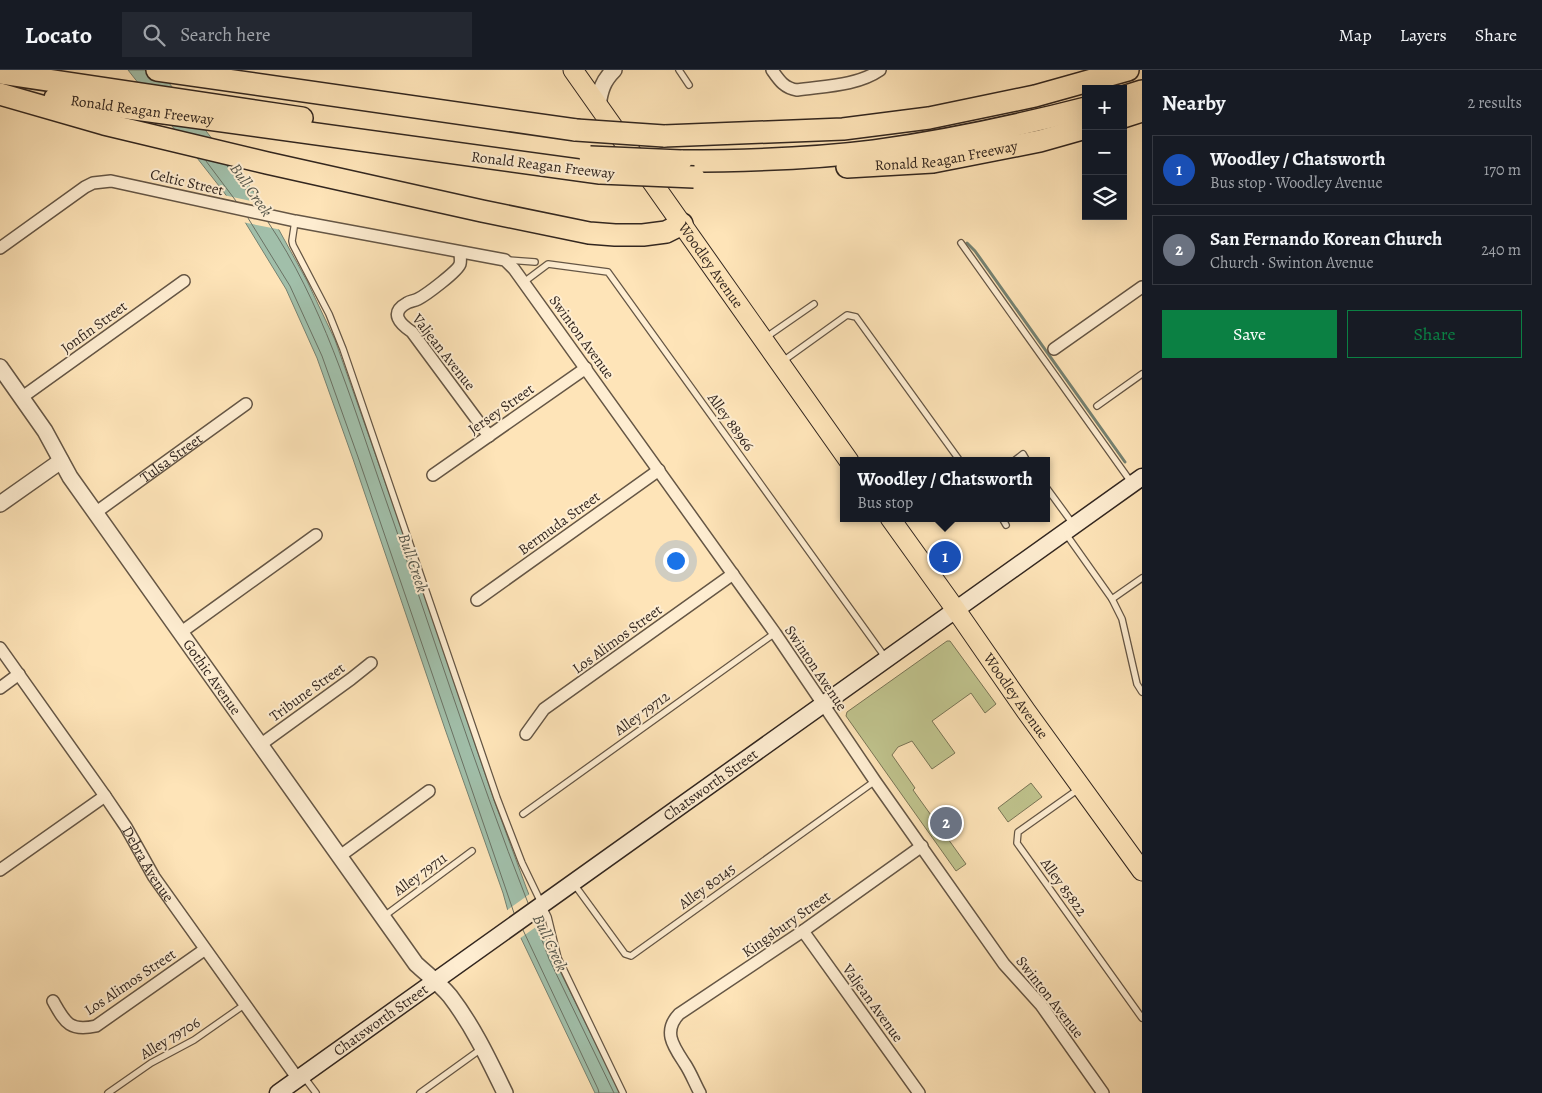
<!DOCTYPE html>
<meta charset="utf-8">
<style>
:root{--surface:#171b24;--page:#242831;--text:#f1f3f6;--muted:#9ea1a6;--line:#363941;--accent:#0b8043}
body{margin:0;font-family:Alegreya,serif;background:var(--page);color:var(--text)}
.controls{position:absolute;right:15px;top:15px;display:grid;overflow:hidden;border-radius:0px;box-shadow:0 5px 20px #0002}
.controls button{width:45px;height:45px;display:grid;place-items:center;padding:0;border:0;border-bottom:1px solid var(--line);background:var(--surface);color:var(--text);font:25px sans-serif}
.you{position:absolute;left:675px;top:490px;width:18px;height:18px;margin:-12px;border:4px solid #fff;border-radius:50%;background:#1a73e8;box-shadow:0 0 0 8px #1a73e833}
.badge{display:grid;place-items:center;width:32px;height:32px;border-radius:50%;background:var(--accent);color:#fff;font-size:16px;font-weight:700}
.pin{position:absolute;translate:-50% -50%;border:2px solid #fff;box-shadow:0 1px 5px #0006}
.popup{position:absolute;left:840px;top:387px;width:210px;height:65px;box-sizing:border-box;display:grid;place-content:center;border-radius:0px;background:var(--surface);filter:drop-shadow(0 1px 4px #0005);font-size:16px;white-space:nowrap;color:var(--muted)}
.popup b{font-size:19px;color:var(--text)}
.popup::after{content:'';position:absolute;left:50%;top:100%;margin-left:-10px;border:10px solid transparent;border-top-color:var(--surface)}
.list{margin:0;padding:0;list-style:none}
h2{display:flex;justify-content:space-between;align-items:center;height:65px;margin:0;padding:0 20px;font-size:21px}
h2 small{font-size:16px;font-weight:400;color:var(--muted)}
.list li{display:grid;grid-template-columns:32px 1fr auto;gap:15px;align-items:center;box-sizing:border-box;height:70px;margin:0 10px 10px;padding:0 10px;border:1px solid var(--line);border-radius:0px}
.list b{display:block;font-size:19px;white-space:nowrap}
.list p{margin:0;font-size:16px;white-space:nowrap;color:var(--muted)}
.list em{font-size:16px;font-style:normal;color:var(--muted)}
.actions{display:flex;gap:10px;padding:15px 20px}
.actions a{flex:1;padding:11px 0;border:1px solid var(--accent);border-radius:0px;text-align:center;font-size:18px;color:var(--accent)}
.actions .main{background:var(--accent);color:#fff}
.icon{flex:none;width:28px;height:28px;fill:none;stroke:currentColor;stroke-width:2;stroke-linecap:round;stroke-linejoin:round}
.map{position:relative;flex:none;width:1142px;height:1023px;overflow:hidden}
header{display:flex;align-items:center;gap:30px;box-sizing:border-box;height:70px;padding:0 25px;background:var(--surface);border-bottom:1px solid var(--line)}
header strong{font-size:24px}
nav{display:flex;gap:28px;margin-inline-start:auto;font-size:18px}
.search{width:350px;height:45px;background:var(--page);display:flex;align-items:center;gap:12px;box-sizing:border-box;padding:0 18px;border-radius:0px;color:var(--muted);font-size:19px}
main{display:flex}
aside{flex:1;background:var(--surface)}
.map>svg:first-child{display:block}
</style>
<header>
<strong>Locato</strong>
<div class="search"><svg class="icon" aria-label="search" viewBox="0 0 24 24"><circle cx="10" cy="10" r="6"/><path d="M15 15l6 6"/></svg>Search here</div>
<nav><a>Map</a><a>Layers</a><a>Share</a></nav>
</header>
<main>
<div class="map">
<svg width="1142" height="1023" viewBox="0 0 1142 1023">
<rect width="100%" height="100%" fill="#fee4b8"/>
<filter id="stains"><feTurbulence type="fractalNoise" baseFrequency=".004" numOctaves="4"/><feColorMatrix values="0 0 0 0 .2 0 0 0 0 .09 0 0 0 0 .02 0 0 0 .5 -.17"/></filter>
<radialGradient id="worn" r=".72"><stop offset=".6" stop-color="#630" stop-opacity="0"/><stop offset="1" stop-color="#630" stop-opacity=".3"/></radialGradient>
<g fill="#c0c48e" stroke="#797556">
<path d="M947 571H950L996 634 985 643 971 623 932 651 955 683 932 699 912 671 898 677 892 685 915 718 913 720 966 794 956 801 846 646 847 642Z"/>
<path d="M1031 713 1042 727 1008 752 998 738Z"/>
</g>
<path fill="#a1bfaa" stroke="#758272" d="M128 0H159L230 92 239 100 279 160 307 211 335 270 419 508 494 730 526 817 553 887 620 1023H595L508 841 503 823 445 659 353 389 317 288 286 219 245 152 223 121Z"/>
<g fill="#fee4b8">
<path d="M223 125 265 134 282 160 242 152Z"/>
<path d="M531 823 543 852 519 869 506 841Z"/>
</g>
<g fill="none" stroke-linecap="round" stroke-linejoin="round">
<g stroke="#6a7264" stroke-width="1">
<path d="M206 91 236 131"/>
<path d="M227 96 235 104 257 136"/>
<path d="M248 148 290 216 322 286 358 387 514 843"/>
<path d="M268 152C322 232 350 326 381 416 430 555 474 696 528 833"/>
<path d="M535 851 549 889 614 1023"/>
<path d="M523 860 598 1019 599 1023"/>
</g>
<path stroke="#758272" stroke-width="3" d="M967 173 975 181 1125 392"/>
<g stroke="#655645" stroke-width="8">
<g id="service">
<path d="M679 0 689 15"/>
<path d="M295 151 292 171 293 175 329 244 343 279 497 728 522 793 548 847 558 888 623 1023"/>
<path d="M961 173 1131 412"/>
<path d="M507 190 535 192"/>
<path d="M524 212 548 194 608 202 885 587"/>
<path d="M765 268 814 234"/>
<path d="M783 291 847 245 856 247 960 391"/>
<path d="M1097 336 1142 304"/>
<path d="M1014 391 1023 384 1027 391"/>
<path d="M1046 417 1073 454"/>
<path d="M1002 448 1006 455"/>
<path d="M1066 464 1112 529 1122 549 1137 614 1142 622"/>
<path d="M1112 529 1142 508"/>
<path d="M1080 718 1018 762 1017 773 1142 948"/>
<path d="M523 744 775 563"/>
<path d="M574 814 625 884 631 886 875 711"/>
<path d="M383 847 472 781"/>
<path d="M304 1007 316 1023"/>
<path d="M108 1023 151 993 194 970 244 935"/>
<path d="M420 1023 481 979"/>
</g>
</g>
<g stroke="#655645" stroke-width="14">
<g id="minor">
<path d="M772 0C779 10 784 18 797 20 824 16 857 16 880 0"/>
<path d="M0 178 85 117 93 113 111 111 295 151 505 190 514 199 775 563 875 711 1004 894 1041 935 1103 1023"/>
<path d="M460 182C460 185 461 191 460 194 458 201 426 225 418 229 414 231 410 231 407 233 389 243 400 254 412 262L489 366"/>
<path d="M1054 279 1142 217"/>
<path d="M21 328 184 211"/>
<path d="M433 405 586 298"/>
<path id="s1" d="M95 443 246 334"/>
<path d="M477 530 659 400"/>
<path d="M180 563 316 465"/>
<path id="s2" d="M0 578 105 726 126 757 154 807 298 1009"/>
<path d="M0 618 19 604"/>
<path d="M526 664 544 639 733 504"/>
<path d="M260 675 351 609 371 593"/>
<path d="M340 786 429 721"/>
<path d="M0 800 105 726"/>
<path d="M803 861 919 1023"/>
<path d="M53 931C65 952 69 962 96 956L204 880"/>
<path d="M700 1023C695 1014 691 1003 685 994 674 977 662 962 679 944L803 861 922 776"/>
</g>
</g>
<g stroke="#655645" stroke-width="18">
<g id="tertiary">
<path d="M598 36C600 20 603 11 614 0"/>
<path id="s3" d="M0 297 45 361 70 407 416 894C428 905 440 914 450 926 473 956 489 990 505 1023"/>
<path d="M0 434 61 391"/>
</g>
</g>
<g stroke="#32261f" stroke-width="19">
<g id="secondary">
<path id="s4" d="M278 1023 1142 407"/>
</g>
</g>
<g stroke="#32261f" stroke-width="21">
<g id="primary">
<path id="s5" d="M573 0 849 391"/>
<path id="s6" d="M890 448 956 540 1026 641 1142 801"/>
</g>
</g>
<g stroke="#32261f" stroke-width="24">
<g id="motorway">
<path d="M157 0 576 60"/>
<path d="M0 3 302 48"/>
<path d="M0 24 104 54 267 93 482 141 589 163 615 165H643L666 162 682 154"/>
<path d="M1123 27 1142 21"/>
<path id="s7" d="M55 28 600 103"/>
<path d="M1123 47 1142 41"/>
<path d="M664 66 843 59 929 48 1035 26 1128 0"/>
<path d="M681 91C746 91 810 89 874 81 946 71 1016 56 1086 38"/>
<path id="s8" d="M847 97 933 92 1040 71 1086 58"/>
</g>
</g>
<use href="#service" stroke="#feedd1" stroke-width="5.5"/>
<use href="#minor" stroke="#feedd1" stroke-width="11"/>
<use href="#tertiary" stroke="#feedd1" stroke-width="15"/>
<use href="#secondary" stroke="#feedd1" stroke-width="16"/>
<use href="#primary" stroke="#fee4b8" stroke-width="19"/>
<use href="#motorway" stroke="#fee4b8" stroke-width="21"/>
<g stroke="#32261f" stroke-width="24" stroke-linecap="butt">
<g id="motorway-bridge">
<path d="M576 60 664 66"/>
<path d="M590 87 681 91"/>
<path d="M600 103 694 107"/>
</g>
</g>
<use href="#motorway-bridge" stroke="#fee4b8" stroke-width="21"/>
</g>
<g text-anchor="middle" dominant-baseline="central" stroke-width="4" stroke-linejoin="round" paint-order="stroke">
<g font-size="15" fill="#32261f" stroke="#feedd1">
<text stroke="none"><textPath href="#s7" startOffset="88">Ronald Reagan Freeway</textPath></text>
<text stroke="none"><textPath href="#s8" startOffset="100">Ronald Reagan Freeway</textPath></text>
<text transform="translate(543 95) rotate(7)">Ronald Reagan Freeway</text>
<text transform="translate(187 112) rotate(13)">Celtic Street</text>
<text stroke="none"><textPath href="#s5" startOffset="239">Woodley Avenue</textPath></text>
<text transform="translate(94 257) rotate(-36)">Jonfin Street</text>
<text transform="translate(582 267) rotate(54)">Swinton Avenue</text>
<text transform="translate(444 282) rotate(52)">Valjean Avenue</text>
<text transform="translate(501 339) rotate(-35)">Jersey Street</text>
<text transform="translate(731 352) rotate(54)">Alley 88966</text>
<text stroke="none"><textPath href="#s1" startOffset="94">Tulsa Street</textPath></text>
<text transform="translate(559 453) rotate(-36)">Bermuda Street</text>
<text transform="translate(617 569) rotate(-36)">Los Alimos Street</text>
<text transform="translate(816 598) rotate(56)">Swinton Avenue</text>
<text stroke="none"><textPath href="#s3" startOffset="376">Gothic Avenue</textPath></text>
<text transform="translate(307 622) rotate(-36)">Tribune Street</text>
<text stroke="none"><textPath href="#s6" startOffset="218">Woodley Avenue</textPath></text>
<text transform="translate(642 643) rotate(-36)">Alley 79712</text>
<text stroke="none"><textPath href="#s4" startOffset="531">Chatsworth Street</textPath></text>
<text stroke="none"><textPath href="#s2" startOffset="262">Debra Avenue</textPath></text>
<text transform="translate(420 804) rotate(-36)">Alley 79711</text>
<text transform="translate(707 816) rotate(-36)">Alley 80145</text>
<text transform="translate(1064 817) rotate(54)">Alley 85822</text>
<text transform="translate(786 854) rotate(-35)">Kingsbury Street</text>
<text transform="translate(130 912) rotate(-34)">Los Alimos Street</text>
<text transform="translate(1050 927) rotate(52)">Swinton Avenue</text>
<text transform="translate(873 933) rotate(54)">Valjean Avenue</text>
<text stroke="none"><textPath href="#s4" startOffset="126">Chatsworth Street</textPath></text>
<text transform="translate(170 968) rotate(-31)">Alley 79706</text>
</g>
<g font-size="16" font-style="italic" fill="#535449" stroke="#feedd1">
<text transform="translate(251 120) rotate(55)">Bull Creek</text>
<text transform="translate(413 493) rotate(71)">Bull Creek</text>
<text transform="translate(550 873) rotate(65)">Bull Creek</text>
</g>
</g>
<rect width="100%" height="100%" filter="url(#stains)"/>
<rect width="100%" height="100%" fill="url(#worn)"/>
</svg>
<div class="controls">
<button>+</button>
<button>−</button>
<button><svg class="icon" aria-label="layers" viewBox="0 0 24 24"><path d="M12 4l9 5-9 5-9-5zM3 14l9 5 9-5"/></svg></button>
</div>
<div class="you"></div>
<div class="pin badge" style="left:945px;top:487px;background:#1a4fb4">1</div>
<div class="popup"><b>Woodley / Chatsworth</b>Bus stop</div>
<div class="pin badge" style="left:946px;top:753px;background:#6b7280">2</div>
</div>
<aside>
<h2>Nearby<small>2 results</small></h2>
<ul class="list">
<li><span class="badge" style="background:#1a4fb4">1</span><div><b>Woodley / Chatsworth</b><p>Bus stop · Woodley Avenue</p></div><em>170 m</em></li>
<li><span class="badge" style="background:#6b7280">2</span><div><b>San Fernando Korean Church</b><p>Church · Swinton Avenue</p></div><em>240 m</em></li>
</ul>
<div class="actions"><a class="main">Save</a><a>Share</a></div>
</aside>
</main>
